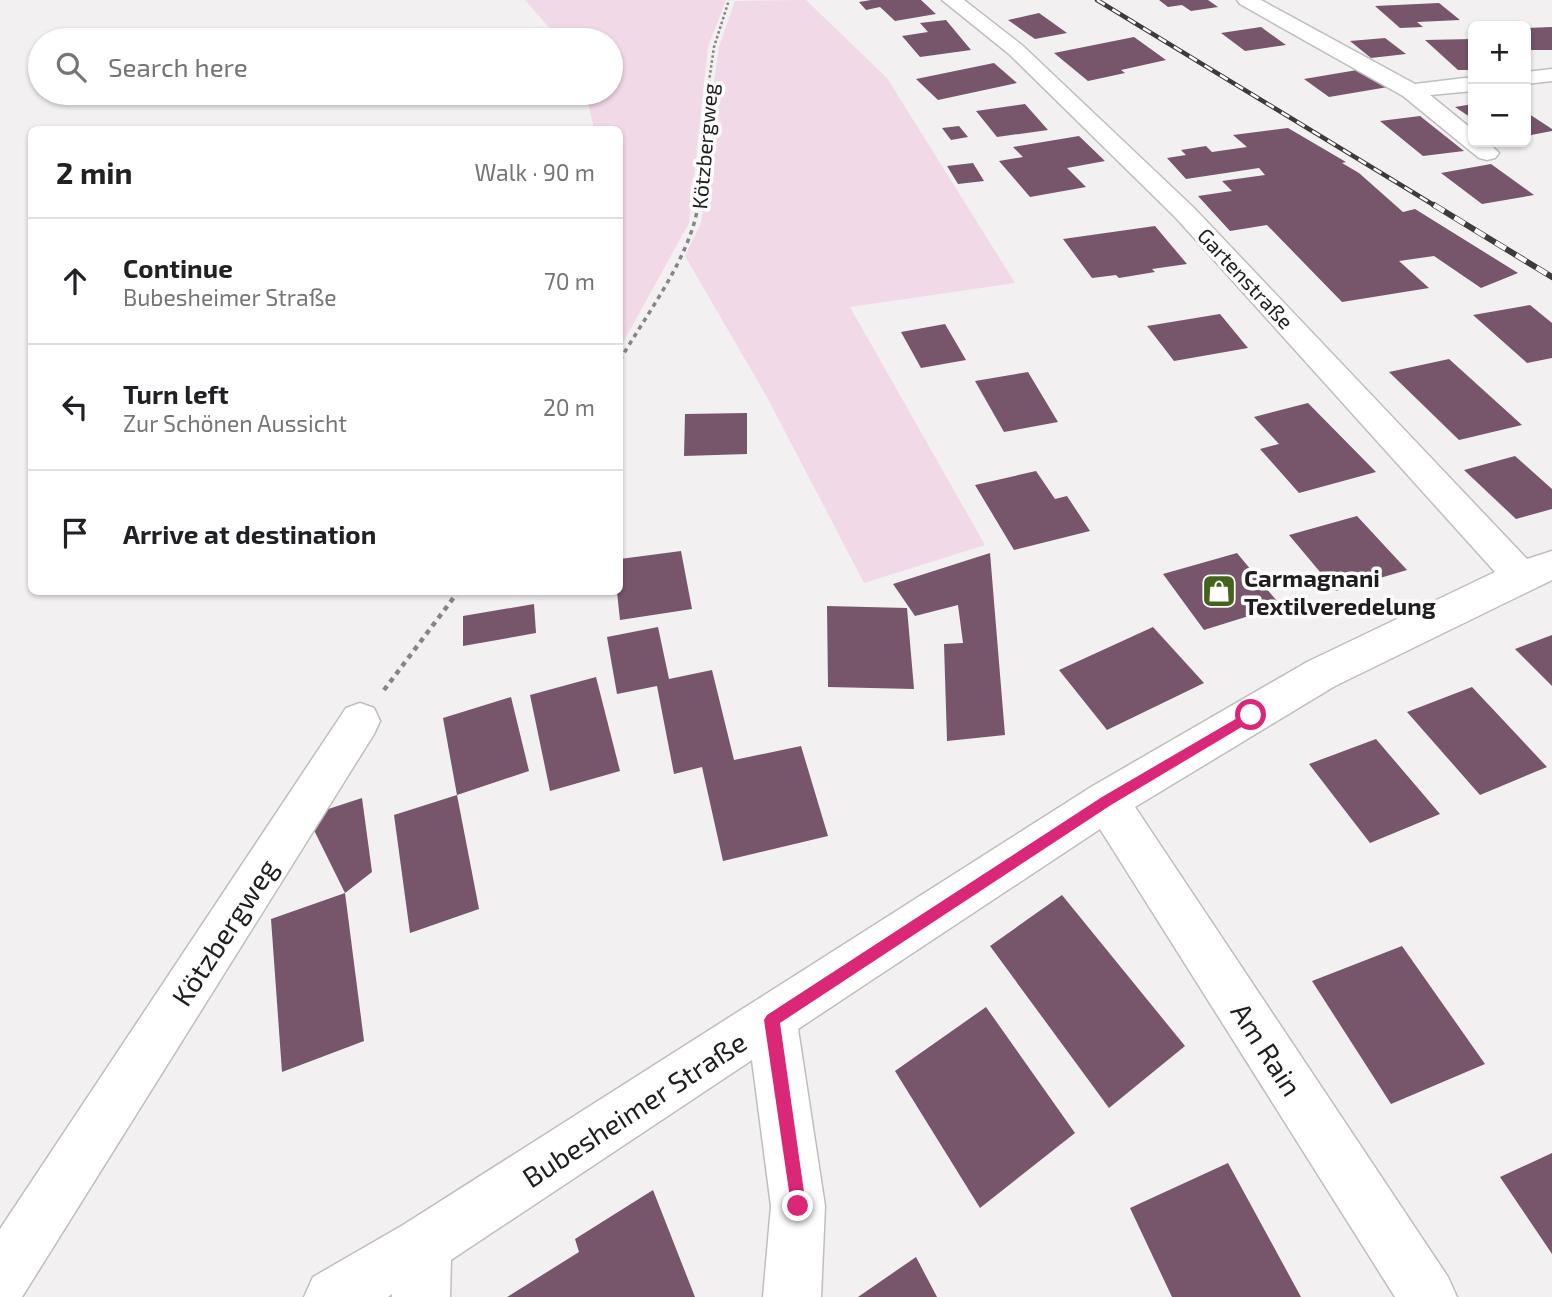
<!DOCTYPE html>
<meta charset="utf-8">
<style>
:root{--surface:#fff;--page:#f6f6f6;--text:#202124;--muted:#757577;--line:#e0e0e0}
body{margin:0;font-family:"Exo 2",sans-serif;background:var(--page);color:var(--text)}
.controls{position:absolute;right:21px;top:21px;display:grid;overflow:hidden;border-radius:10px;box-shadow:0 2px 5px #0004}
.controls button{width:63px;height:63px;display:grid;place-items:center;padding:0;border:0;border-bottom:2px solid var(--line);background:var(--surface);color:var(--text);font:35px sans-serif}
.stop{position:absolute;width:21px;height:21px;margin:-16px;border:5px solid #db2777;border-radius:50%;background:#fff}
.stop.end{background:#db2777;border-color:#fff;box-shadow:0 2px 7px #0008}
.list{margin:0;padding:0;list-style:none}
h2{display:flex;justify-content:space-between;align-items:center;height:91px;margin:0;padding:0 28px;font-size:30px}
h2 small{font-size:23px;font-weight:400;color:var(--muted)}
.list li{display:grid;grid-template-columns:46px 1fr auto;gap:21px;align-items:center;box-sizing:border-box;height:126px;padding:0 28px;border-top:2px solid var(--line)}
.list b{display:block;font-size:26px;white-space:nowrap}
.list p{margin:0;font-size:23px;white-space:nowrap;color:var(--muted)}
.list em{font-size:23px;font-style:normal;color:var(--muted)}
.icon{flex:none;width:38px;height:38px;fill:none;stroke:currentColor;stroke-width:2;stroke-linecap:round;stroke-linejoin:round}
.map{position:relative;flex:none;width:1552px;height:1297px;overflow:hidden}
.search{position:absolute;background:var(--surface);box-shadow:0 2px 5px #0004;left:28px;top:28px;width:595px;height:77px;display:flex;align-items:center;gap:18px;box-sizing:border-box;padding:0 24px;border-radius:38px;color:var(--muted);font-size:26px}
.panel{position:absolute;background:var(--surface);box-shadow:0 2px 5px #0004;left:28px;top:126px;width:595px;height:469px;border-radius:10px}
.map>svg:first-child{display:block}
</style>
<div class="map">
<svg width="1552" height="1297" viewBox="0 0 1552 1297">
<rect width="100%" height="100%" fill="#f3f0f2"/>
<g fill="#f1d9e8">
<path d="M525 0H726L708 47 689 223 620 348V130L594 129 586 93H611V40H560Z"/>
<path d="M806 0 887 78 1015 283 850 307 985 545 864 583 768 399 685 256 701 223 708 179 710 109 719 47 735 1Z"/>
</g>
<g fill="#77556b">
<path d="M871 0H921L936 14 895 21 880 7 866 10 859 2Z"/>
<path d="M1159 0H1208L1218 7 1191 11 1182 5 1168 7Z"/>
<path d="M1439 3 1460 20 1417 22 1423 27 1400 28 1375 6Z"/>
<path d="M1039 13 1067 33 1035 39 1008 20Z"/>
<path d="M946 20 971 50 920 57 902 36 928 32 920 23Z"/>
<path d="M1261 27 1286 45 1245 51 1221 33Z"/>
<path d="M1552 27V50H1526V28Z"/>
<path d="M1134 37 1166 60 1121 70 1125 73 1088 81 1054 53Z"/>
<path d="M1385 38 1406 54 1371 58 1350 41Z"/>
<path d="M1473 39V70H1458L1425 40Z"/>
<path d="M994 63 1017 83 938 100 916 79Z"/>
<path d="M1363 69 1388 87 1329 97 1304 79Z"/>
<path d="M1025 104 1048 130 997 137 976 111Z"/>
<path d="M1473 104V119L1455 107Z"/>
<path d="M1526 112 1552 129V131L1526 136Z"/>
<path d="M1420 116 1464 151 1423 156 1380 121Z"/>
<path d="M959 126 968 137 951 140 942 128Z"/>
<path d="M1288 128 1346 162 1342 163 1359 173 1403 212 1415 209 1518 273 1481 288 1434 256 1399 261 1429 288 1342 302 1267 225 1230 231 1198 196 1232 191 1222 181 1265 175 1259 168 1186 179 1167 158 1186 155 1181 150 1206 146 1212 152 1247 147 1233 135Z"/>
<path d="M1079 136 1105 161 1067 168 1086 187 1030 197 999 161 1023 157 1013 147Z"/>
<path d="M973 163 984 181 958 184 947 166Z"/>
<path d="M1491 164 1534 195 1482 204 1441 173Z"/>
<path d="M1155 226 1187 264 1152 269 1155 272 1119 278 1116 275 1092 278 1063 239Z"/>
<path d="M1530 305 1552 323V358L1527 363 1473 315Z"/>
<path d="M1220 314 1248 348 1174 361 1147 326Z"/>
<path d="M945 324 966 360 921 368 901 332Z"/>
<path d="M1449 359 1522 425 1459 440 1389 372Z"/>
<path d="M1028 372 1058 422 1004 432 975 381Z"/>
<path d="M1308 403 1376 472 1299 493 1260 449 1279 444 1254 417Z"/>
<path d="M747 413V454L684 456 685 414Z"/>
<path d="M1515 456 1552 489V509L1516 519 1464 470Z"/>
<path d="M1036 471 1055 499 1067 496 1090 531 1014 550 975 485Z"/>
<path d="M1357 516 1407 570 1336 591 1289 535Z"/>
<path d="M681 551 692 609 620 620 617 592H620V559Z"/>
<path d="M990 553 1005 735 947 741 944 644 963 643 958 605 915 616 893 584Z"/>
<path d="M1237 553 1281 606 1204 630 1163 574Z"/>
<path d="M534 604 536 633 463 646V616Z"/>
<path d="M827 606 907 608 914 689 828 687Z"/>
<path d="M658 627 669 679 712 670 734 760 801 746 828 836 723 861 702 767 674 774 657 686 617 694 607 637Z"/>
<path d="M1153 627 1204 683 1107 730 1059 670Z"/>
<path d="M1552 635V686L1515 649Z"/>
<path d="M596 677 620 771 550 791 530 695Z"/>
<path d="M1472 687 1547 767 1480 795 1407 712Z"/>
<path d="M511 697 529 771 457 795 443 718Z"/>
<path d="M1376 739 1440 814 1370 843 1309 764Z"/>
<path d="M457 795 479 909 410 933 394 815Z"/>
<path d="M362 798 372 872 345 893 307 816Z"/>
<path d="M345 893 364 1041 282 1072 271 919Z"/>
<path d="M1062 895 1185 1046 1109 1108 990 946Z"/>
<path d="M1402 946 1485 1064 1391 1104 1312 981Z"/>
<path d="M986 1007 1075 1133 980 1208 895 1071Z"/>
<path d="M1552 1153V1254L1500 1177Z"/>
<path d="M1228 1163 1301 1297H1172L1130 1208Z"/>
<path d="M653 1190 695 1297H507L579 1252 575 1239Z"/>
<path d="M916 1257 937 1297H858Z"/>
</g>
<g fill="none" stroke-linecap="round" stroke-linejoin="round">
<g stroke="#c0bdbf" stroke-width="3">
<g id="minor">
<path d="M942 0H964L1023 46 1194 208 1527 559 1552 551V580L1335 686 1135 807 1448 1277 1457 1297H1395L1100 829 798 1029 825 1206 821 1297H763L771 1206 752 1060 451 1260 450 1297H392V1294L388 1297H304L313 1277 403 1225 1091 787 1307 662 1495 572 1176 218 1009 54Z"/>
<path d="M1237 0H1261L1415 84 1473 77V91L1430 95 1473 130V142H1488L1499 153 1495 158 1487 160 1479 158 1403 96 1240 4Z"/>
<path d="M1552 69V81L1526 84V72Z"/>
<path d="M360 703 374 708 380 721 374 734 22 1297H0V1229L346 708Z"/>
</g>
</g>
<path stroke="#878486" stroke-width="2.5" stroke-dasharray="2.5 2.5" stroke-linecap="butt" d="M698 207 705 109 714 47 729 0"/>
<path stroke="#878486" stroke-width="3.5" stroke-dasharray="4.5 4.5" stroke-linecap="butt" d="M620 360C646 315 691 256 698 205"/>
<path stroke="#878486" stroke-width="4.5" stroke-dasharray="5 5" stroke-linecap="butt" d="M384 690 458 592"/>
<use href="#minor" fill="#fff" fill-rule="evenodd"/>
<g stroke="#3d3b3c" stroke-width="4.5">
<path id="rail-far1" d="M1097 0 1437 207"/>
</g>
<g stroke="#3d3b3c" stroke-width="6">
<path id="rail" d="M1434 205 1552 277"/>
</g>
<use href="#rail-far1" stroke="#fffefe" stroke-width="2.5" stroke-dasharray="9" stroke-linecap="butt"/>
<use href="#rail" stroke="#fffefe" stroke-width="4.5" stroke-dasharray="12" stroke-linecap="butt"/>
</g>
<path fill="#db2777" d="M1251 710 1255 712V719L1111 805 780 1023 806 1206 804 1212 798 1215 792 1212 764 1020 767 1015 1102 797Z"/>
<defs>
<g id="shop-square" transform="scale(1.75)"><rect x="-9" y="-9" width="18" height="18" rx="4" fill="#43641a" stroke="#fffefe"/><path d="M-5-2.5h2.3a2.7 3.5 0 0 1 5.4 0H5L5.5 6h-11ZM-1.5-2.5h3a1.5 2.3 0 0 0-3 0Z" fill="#fff"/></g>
</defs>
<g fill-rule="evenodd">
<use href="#shop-square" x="1219" y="591"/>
</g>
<g text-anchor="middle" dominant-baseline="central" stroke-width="7" stroke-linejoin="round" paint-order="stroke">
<g font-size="21" fill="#1f1d1e" stroke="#fffefe">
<text transform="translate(704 146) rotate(-85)">Kötzbergweg</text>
<text transform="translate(1246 278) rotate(47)">Gartenstraße</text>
</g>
<g font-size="24" font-weight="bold" fill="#1f1d1e" stroke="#fffefe" text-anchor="start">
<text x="1244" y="577">Carmagnani<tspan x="1244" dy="28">Textilveredelung</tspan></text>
</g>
<g font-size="28" fill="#1f1d1e" stroke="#fffefe">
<text transform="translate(224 932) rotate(-57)">Kötzbergweg</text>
<text transform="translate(1267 1049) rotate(57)">Am Rain</text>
<text transform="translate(634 1109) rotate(-33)">Bubesheimer Straße</text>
</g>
</g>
</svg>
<div class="controls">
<button>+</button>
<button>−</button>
</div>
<div class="stop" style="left:1251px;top:715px"></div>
<div class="stop end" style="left:798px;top:1206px"></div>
<div class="search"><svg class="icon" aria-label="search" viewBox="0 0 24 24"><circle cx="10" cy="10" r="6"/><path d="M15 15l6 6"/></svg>Search here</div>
<section class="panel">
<h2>2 min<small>Walk · 90 m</small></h2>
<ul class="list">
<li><svg class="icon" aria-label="ahead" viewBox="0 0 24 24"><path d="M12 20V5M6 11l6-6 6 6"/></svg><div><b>Continue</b><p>Bubesheimer Straße</p></div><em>70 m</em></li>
<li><svg class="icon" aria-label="left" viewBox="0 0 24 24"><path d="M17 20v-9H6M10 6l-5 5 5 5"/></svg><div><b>Turn left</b><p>Zur Schönen Aussicht</p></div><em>20 m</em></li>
<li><svg class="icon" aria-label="arrive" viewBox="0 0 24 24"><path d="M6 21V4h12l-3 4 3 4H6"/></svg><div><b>Arrive at destination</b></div></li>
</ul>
</section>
</div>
